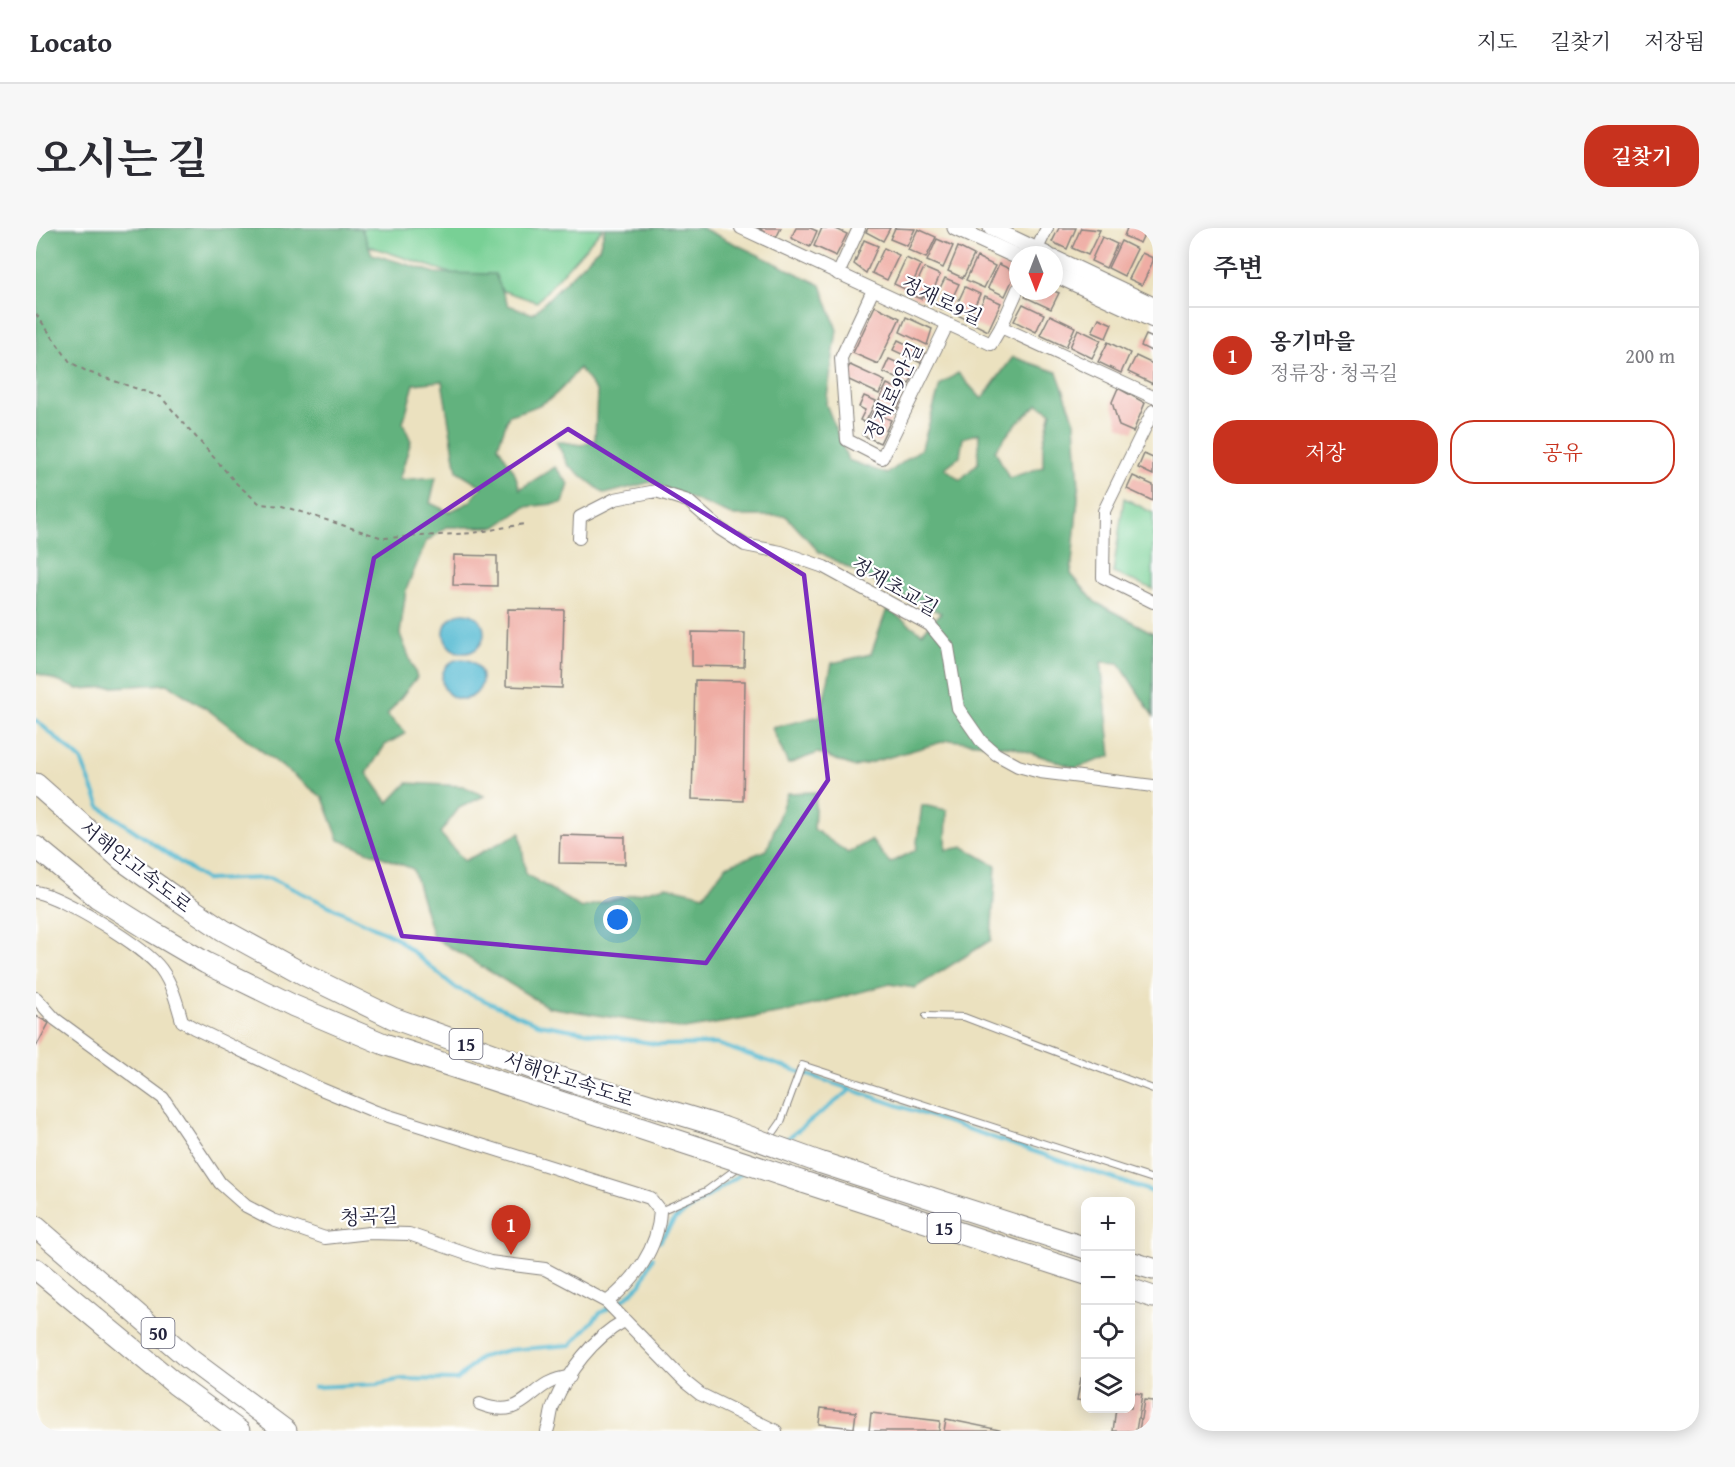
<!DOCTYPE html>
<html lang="ko">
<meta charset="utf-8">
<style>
:root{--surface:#fff;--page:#f7f7f7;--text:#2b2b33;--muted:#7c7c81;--line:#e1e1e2;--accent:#c8321e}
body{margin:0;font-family:"Gentium Book Plus","Noto Serif KR",serif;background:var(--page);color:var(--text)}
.controls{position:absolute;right:18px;bottom:18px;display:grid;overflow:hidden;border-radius:12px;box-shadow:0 3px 15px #0003}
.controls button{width:54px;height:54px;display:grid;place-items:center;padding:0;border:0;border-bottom:2px solid var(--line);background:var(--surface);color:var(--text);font:30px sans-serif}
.compass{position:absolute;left:973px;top:18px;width:54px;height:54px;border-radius:50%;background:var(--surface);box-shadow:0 3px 15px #0003;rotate:180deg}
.you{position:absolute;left:582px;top:692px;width:21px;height:21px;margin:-15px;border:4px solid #fff;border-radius:50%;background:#1a73e8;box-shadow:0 0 0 9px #1a73e833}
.badge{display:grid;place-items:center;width:39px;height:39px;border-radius:50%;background:var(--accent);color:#fff;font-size:20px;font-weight:700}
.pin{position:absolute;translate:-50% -50px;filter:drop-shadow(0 2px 3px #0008)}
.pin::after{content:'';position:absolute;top:32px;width:21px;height:18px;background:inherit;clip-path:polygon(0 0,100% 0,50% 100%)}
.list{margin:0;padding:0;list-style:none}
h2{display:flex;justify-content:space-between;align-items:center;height:78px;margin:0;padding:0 24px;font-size:26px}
h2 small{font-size:20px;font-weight:400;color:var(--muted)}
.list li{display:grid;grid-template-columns:39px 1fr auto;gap:18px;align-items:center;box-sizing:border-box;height:96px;padding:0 24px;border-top:2px solid var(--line)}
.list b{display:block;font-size:22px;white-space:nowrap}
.list p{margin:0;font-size:20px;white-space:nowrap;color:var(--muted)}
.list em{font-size:20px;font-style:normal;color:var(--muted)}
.actions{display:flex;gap:12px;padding:18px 24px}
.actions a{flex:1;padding:14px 0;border:2px solid var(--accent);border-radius:24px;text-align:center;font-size:21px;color:var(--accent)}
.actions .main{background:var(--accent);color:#fff}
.icon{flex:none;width:33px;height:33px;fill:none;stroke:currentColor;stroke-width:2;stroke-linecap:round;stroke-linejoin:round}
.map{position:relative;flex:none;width:1117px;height:1203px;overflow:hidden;border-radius:24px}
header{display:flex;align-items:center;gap:36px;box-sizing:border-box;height:84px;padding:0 30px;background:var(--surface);border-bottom:2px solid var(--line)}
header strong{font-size:28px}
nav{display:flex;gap:33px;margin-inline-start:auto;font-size:21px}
.intro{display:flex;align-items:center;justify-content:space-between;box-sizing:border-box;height:144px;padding:0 36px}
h1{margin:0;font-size:42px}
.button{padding:15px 27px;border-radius:24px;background:var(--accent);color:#fff;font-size:21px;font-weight:700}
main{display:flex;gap:36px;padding:0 36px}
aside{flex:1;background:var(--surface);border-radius:24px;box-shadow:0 3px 15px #0003}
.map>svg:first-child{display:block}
</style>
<header>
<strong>Locato</strong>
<nav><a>지도</a><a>길찾기</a><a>저장됨</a></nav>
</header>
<div class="intro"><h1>오시는 길</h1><a class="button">길찾기</a></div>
<main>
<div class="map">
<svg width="1117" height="1203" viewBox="0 0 1117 1203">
<rect width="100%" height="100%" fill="#fff"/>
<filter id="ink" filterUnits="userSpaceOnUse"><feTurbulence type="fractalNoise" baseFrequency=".0167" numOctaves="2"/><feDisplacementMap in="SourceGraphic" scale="12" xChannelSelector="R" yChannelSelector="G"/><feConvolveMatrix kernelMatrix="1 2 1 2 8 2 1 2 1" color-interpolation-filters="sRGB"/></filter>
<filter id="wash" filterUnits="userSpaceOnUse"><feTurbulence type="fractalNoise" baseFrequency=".008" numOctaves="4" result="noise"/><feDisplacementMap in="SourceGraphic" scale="24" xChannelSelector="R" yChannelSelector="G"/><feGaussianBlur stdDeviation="1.35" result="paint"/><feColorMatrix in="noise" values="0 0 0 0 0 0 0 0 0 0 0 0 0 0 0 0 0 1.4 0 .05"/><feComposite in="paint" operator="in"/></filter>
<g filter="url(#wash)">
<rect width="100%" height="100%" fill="#ebe1bf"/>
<g fill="#78d095" stroke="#4d7968" stroke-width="1.5">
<path d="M313 0H567L501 74 324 15Z"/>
<path d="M1088 270 1117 285V361L1077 345Z"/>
</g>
<path fill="#62b27e" stroke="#426a5c" stroke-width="1.5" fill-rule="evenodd" d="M0 0H325L336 26 400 45 459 46 472 77 497 86 563 20 569 0H666L785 57 801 102 790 176 812 232 851 246 886 220 904 157 922 145 946 171 977 129 1021 144 1039 194 1043 260 1035 346 1059 374 1117 405V488L1083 435 1065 434 1075 528 1040 540 977 519 913 512 819 539 782 525 752 536 736 500 784 488 796 435 835 426 851 381 886 405 905 385 858 364 783 324 750 288H698L615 254 569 266 532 237 520 213 545 217 559 212 561 164 543 140C519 171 511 177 473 187L462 218 478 243 484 261 519 239 533 256 527 275 489 279 460 299H410L390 314 370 362 364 406 381 449 351 487 370 505 349 517 331 545 352 575 371 555 427 558 448 568 423 580 404 605 428 633 484 605 490 646 545 680 630 658 668 667 690 638 731 622 751 565 780 564 778 601 812 625 835 612 854 635 880 622 886 577 911 582 910 622 928 619 960 638 955 712 879 760 854 756 747 785 648 801 512 779 397 709 377 641 303 612 287 570 171 481 131 456 42 461 0 445ZM406 153 421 243 446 258 434 274 413 284 394 275 400 249 363 252 375 213 367 195 378 156ZM1002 176 1015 184 1007 215V239L973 250 959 222 979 197ZM943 205 942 235 924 252 909 240 924 228 927 210Z"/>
<g fill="#53b9d1" stroke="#3a6e86" stroke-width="1.5">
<circle cx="428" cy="405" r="20"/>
<circle cx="426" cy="451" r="20"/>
</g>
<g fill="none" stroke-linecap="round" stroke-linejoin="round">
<g stroke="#53b9d1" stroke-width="4">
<path d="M0 492 45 532 64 579 170 652 234 650 359 709 420 760 502 796 626 817 681 816 1117 964"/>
<path d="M748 913 816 861"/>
<path d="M623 1014 639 991 709 943"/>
<path d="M278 1159 342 1156 366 1151 421 1152 445 1129 473 1122 535 1117 564 1085 587 1072 605 1056 617 1029"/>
</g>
</g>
<g id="blocks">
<g fill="#efada4">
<path d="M722 0H745L740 10Z"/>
<path d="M760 0H774L781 3 774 19 755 10Z"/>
<path d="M786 0H798L811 6 800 28 778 18Z"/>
<path d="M832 0H854L847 13 830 4Z"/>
<path d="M859 0 879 1 871 18 854 11Z"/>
<path d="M1023 0H1040L1031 21 1016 14Z"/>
<path d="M1045 0 1064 2 1052 27 1036 20Z"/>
<path d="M1091 0H1111L1104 15 1088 8Z"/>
<path d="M882 1 900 9 890 30 872 22Z"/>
<path d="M1066 9 1081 16 1070 40 1055 33Z"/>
<path d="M901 11 917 18 907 40 891 33Z"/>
<path d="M828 12 842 18 830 45 818 36Z"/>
<path d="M1085 13 1101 21 1088 48 1072 40Z"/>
<path d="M922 19 938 27 927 50 912 43Z"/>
<path d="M848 20 863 27 851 52 836 45Z"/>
<path d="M1106 25 1117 30V33L1106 57 1093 51Z"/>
<path d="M941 29 959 38 948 60 930 52Z"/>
<path d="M870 30 885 37 873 63 858 56Z"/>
<path d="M963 36 980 44 969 68 952 60Z"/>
<path d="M888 40 904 47 893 71 887 68 885 71 875 67Z"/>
<path d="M909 50 923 56 910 83 896 76Z"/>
<path d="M929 59 944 66 932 92 917 85Z"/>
<path d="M992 63H1018L1023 65 1015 81 989 69Z"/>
<path d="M949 68 965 75 952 103 936 95Z"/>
<path d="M987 76 1008 86 1000 104 978 93Z"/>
<path d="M839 78 864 90 842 136 817 125Z"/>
<path d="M1014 87 1039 99 1030 119 1004 107Z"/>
<path d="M870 89 896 101 891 117 864 104Z"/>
<path d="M1063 90 1076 96 1070 110 1056 104Z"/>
<path d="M1042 101 1065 112 1056 130 1034 119Z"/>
<path d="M1110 107 1117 110V124L1105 118Z"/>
<path d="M862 112 889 125 885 135 857 122Z"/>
<path d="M1072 114 1094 125 1085 145 1062 134Z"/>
<path d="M1100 128 1117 136V156L1092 144Z"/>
<path d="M853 131 880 143 873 156 847 144Z"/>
<path d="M814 137 849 153 843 166 813 152 810 144Z"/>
<path d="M851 156 869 164 859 185 841 177Z"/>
<path d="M1082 160 1109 175 1097 204 1083 198 1076 174Z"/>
<path d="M828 168 840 173 829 195 824 192 829 182 823 179Z"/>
<path d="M837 184 855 192 844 215 826 207Z"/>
<path d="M1108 226 1117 230V247L1102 240Z"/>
<path d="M1097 248 1117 257V273L1091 261Z"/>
<path d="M418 327 461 328V358L417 357Z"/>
<path d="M472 381 528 382 526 460 470 458Z"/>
<path d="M656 404 709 405 708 439 656 438Z"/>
<path d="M659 452 709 453 707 573 656 571Z"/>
<path d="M524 607 589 609V636L523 635Z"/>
<path d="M0 788 13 795 0 819Z"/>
<path d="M1045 1150 1050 1151V1173L1041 1172Z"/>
<path d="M1095 1164 1106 1166 1100 1203H1077L1080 1180H1095Z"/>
<path d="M1108 1172 1117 1173V1203H1103Z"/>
<path d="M785 1180 820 1184 818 1200 783 1196Z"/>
<path d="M835 1185 904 1193 903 1203H833Z"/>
<path d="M910 1191 964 1202V1203H908Z"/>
</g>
</g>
</g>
<g filter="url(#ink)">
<use href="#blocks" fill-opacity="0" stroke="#86827d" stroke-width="1.5"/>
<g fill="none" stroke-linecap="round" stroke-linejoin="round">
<g stroke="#86827d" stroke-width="8">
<g id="service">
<path d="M890 788 928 789 1117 861"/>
<path d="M733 911 745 894 766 837 1117 951"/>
<path d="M624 983 670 963 704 938"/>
</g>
</g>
<g stroke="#86827d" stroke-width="14">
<g id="minor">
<path d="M705 0 955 116 965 99 1117 169"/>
<path d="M998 27 1011 0"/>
<path d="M802 46 823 0"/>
<path d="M837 62 805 130 811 212 846 230 911 97"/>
<path d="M965 99 982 61"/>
<path d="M1117 183 1068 283 1067 349 1117 374"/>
<path d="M543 310 544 289 579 271 620 263 652 273 684 301 709 317 745 324 788 339 894 397 912 419 922 480 945 513 960 526 982 538 1004 544 1117 558"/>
<path d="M0 664C27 669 109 719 125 741 136 756 141 775 146 793L158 800 285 861 340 884 614 970 624 983C622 1021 599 1052 571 1074"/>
<path d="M0 770 19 791 127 870 184 955 210 978 237 992 289 1010 333 1005 373 1006 454 1034 509 1041 571 1074 649 1154 664 1166 740 1203"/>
<path d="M444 1176C493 1195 491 1152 534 1149"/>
<path d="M511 1203C515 1194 514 1185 518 1176 532 1143 557 1110 588 1093"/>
</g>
</g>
<g stroke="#86827d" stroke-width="17">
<g id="tertiary">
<path d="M919 0 982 29"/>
<path d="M955 0 1012 27"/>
<path d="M1018 30 1117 77"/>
<path d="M1018 46 1117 92"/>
</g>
</g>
<g stroke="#86827d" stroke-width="23">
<g id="motorway">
<path d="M0 556 86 632 141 671 187 702 271 748 357 790 515 847 686 899"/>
<path d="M0 619 61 669 117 704 170 735 258 778 348 816 664 920"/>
<path d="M783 934 1050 1020"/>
<path d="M767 954 1050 1046"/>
<path d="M0 999 152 1130 250 1203"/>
<path d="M1094 1034 1117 1041"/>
<path d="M0 1041 139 1156 203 1203"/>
<path d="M1094 1061 1117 1069"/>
</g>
</g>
<path stroke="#86827d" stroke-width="2" stroke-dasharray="4.5 4.5" stroke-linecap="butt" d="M0 86 34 134 52 144 125 169 201 256 224 276 246 278 347 310 437 305 488 296"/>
<use href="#service" stroke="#fff" stroke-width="6"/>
<use href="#minor" stroke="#fff" stroke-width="12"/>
<use href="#tertiary" stroke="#fff" stroke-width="15"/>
<use href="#motorway" stroke="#fff" stroke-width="21"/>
<g stroke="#86827d" stroke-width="23" stroke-linecap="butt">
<g id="motorway-bridge">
<path d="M686 899 783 934"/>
<path d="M664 920 767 954"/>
</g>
</g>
<use href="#motorway-bridge" stroke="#fff" stroke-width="21"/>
</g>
</g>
<path fill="none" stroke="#7b2cbf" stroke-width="4.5" stroke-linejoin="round" d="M532 201 768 347 792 552 670 735 366 708 301 512 338 330Z"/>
<g text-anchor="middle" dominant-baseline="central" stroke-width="4.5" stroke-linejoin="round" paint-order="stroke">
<g fill="#fff" stroke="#646476" stroke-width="1.5">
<rect x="413.5" y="801" width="33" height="30" rx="4.5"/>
<rect x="891.5" y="985" width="33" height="30" rx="4.5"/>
<rect x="105.5" y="1090" width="33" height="30" rx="4.5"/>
</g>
<g font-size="18" font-weight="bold" fill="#22223b">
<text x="430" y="816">15</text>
<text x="908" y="1000">15</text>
<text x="122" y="1105">50</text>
</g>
<g font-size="20" fill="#22223b" stroke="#fff">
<text transform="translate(906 72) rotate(25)">정재로9길</text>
<text transform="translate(857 163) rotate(-64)">정재로9안길</text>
<text transform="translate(859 358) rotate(30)">정재초교길</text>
<text transform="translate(100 638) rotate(38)">서해안고속도로</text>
<text transform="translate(533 851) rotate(18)">서해안고속도로</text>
<text transform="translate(333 988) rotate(-3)">청곡길</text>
</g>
</g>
</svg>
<div class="controls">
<button>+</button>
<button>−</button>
<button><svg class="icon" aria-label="locate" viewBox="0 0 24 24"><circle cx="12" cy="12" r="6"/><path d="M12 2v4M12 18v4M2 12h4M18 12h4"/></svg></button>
<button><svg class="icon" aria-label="layers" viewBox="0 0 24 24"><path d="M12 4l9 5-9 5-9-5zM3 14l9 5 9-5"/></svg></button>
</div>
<svg class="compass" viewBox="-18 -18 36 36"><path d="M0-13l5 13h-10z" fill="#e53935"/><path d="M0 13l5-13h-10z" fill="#7c7c81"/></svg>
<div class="you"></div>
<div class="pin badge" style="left:475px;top:1027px">1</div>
</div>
<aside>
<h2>주변<small></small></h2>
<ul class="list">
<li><span class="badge">1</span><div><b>옹기마을</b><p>정류장 · 청곡길</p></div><em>200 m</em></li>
</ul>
<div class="actions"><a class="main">저장</a><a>공유</a></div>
</aside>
</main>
